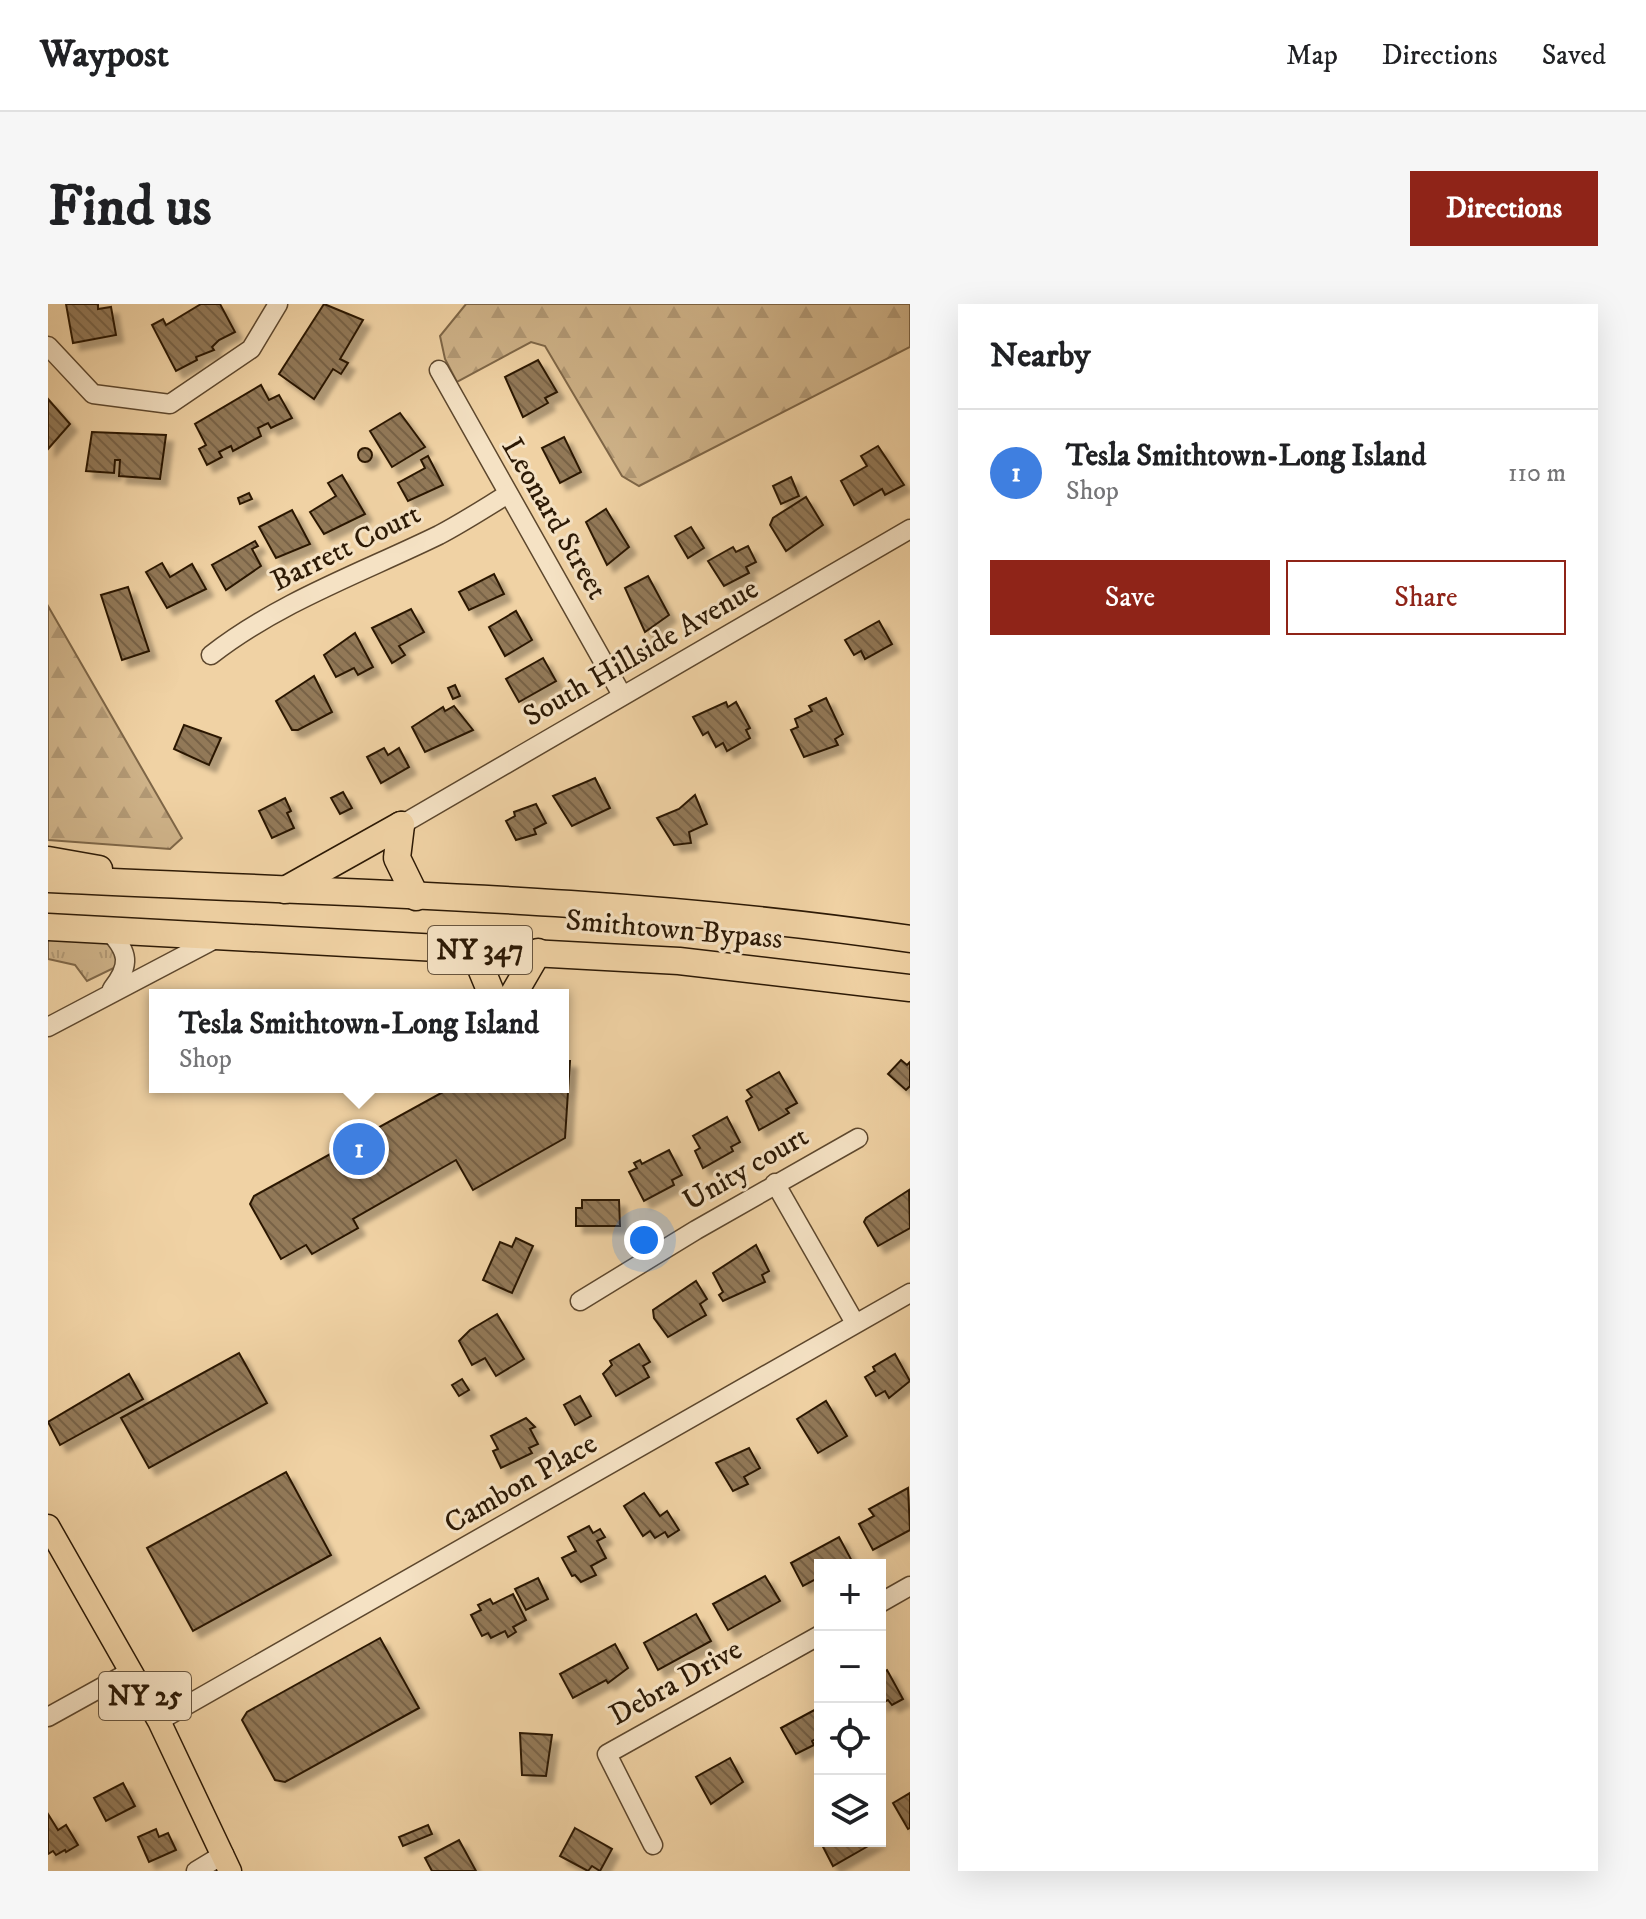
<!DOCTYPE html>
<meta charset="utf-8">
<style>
:root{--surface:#fff;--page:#f6f6f6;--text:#202124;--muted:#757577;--line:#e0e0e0;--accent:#8f2418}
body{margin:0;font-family:"IM FELL DW Pica",serif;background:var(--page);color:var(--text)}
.controls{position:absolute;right:24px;bottom:24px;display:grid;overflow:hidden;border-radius:0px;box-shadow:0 8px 32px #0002}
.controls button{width:72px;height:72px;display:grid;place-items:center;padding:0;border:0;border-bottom:2px solid var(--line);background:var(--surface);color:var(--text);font:40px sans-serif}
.you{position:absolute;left:596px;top:936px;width:28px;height:28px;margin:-20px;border:6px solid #fff;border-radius:50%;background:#1a73e8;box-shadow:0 0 0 12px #1a73e833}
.badge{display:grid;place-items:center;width:52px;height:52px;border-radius:50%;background:var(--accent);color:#fff;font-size:26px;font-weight:700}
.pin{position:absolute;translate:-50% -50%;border:4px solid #fff;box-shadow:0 2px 8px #0006}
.popup{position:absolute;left:101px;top:685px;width:420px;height:104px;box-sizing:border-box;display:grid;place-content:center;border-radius:0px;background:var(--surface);filter:drop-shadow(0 2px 6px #0005);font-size:26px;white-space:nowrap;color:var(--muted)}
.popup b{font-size:30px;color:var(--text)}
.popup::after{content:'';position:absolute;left:50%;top:100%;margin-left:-16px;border:16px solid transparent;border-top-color:var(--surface)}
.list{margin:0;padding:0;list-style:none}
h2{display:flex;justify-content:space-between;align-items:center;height:104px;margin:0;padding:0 32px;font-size:34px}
h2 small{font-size:26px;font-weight:400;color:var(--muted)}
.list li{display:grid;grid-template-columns:52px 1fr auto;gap:24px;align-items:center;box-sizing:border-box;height:128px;padding:0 32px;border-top:2px solid var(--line)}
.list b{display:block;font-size:30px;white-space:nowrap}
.list p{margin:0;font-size:26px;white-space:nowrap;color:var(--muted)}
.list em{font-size:26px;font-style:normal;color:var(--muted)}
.actions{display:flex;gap:16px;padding:24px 32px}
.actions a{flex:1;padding:18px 0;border:2px solid var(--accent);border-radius:0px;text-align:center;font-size:28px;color:var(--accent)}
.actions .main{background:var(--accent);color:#fff}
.icon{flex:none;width:44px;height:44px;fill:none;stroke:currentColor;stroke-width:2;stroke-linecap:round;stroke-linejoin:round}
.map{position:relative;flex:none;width:862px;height:1567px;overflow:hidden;border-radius:0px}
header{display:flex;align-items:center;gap:48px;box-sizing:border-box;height:112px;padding:0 40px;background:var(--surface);border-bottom:2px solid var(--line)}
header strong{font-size:38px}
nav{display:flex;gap:44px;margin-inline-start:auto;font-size:28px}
.intro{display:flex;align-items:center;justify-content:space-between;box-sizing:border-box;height:192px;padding:0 48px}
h1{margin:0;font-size:56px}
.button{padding:20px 36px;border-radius:0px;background:var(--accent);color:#fff;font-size:28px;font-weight:700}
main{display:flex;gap:48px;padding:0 48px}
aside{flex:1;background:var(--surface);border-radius:0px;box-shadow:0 8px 32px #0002}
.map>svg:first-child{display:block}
</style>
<header>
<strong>Waypost</strong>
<nav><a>Map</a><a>Directions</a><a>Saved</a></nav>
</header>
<div class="intro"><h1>Find us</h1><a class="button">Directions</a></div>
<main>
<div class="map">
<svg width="862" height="1567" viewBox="0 0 862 1567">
<defs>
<pattern id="grass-tufts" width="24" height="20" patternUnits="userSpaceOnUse" patternTransform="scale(2)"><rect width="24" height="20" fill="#cfb389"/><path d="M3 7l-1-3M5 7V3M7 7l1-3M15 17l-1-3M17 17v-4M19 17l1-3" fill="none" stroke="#b29975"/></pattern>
<pattern id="forest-firs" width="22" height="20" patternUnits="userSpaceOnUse" patternTransform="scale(2)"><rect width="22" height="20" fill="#cfb389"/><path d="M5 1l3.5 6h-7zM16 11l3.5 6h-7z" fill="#b29975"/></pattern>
<pattern id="building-back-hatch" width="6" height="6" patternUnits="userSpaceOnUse" patternTransform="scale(2)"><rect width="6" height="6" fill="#927958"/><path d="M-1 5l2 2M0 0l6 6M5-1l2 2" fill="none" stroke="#776247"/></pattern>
<filter id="shadow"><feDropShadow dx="7" dy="7" stdDeviation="2" flood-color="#0004"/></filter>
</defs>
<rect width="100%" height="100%" fill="#f0d2a4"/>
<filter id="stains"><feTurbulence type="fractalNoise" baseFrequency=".0025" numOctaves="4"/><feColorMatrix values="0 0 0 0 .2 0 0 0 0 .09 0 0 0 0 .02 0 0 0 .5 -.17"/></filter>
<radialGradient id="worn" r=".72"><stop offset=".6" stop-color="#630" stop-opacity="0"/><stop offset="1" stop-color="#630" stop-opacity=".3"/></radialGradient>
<path fill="url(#grass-tufts)" stroke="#7e6647" stroke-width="2" d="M0 631 64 634 72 661 39 677 27 661 0 655Z"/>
<g fill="url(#forest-firs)" stroke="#7e6647" stroke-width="2">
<path d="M418 0H862V43L591 182 574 172 497 42 483 38 409 78 397 55 392 32Z"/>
<path d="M0 302 134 534 122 545 0 536Z"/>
</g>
<g fill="url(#building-back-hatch)" stroke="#2c1905" stroke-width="2" filter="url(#shadow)">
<path d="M18 0H50V5L63 3 68 31 25 39Z"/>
<path d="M153 0H172L187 28 171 36 164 43 166 46 148 53 149 56 128 67 104 21 115 15 118 21Z"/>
<path d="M276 0 315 16 292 55 300 59 293 70 285 65 266 95 231 70Z"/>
<path d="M490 56 509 88 497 94 500 99 475 113 457 73Z"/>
<path d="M213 81 221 96 231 91 244 114 223 124 220 119 210 124 213 132 185 147 183 142 171 148 174 153 159 161 151 145 158 141 147 120Z"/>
<path d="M0 95 22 120 0 145Z"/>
<path d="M352 109 377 143 344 163 322 127Z"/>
<path d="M44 128 118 131 112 175 71 172 72 156H67L66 169 38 167Z"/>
<path d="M516 133 533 168 512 179 494 144Z"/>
<path d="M830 142 856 181 837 191 834 185 806 201 793 177 819 162 813 152Z"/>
<circle cx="317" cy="151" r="7"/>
<path d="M380 152 395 181 360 197 350 179 377 164 373 156Z"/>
<path d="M294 171 317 210 276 230 262 208 288 192 280 179Z"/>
<path d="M743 173 751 192 733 200 725 182Z"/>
<path d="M201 189 204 195 192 200 190 194Z"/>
<path d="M758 193 775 221 738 247 722 221 725 214Z"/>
<path d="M558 205 581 243 559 261 538 218Z"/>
<path d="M244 206 262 240 228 254 211 223Z"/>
<path d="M643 223 656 244 640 254 627 232Z"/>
<path d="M207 237 210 242 204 245 213 262 178 286 164 261Z"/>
<path d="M700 242 708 258 698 263 701 269 676 282 660 257 685 243 688 248Z"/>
<path d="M114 259 122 273 144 260 158 285 119 304 98 268Z"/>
<path d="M446 270 456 290 421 306 411 288Z"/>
<path d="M600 272 621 311 597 328 577 284Z"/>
<path d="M80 283 101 347 74 356 53 291Z"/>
<path d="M363 305 376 328 351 342 357 351 344 359 324 324Z"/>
<path d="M468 307 484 336 457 352 441 323Z"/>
<path d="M831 317 844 340 817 355 813 347 806 351 797 336Z"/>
<path d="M307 329 325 363 310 371 306 364 288 373 276 351Z"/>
<path d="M495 354 508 377 471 398 458 375Z"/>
<path d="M266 372 284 408 250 426H244L228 397Z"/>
<path d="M407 381 412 392 405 395 400 384Z"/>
<path d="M778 394 795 430 787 435 790 441 756 453 743 426 750 423 747 415 764 407 761 402Z"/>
<path d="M678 398 680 403 688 398 702 424 698 426 702 434 679 447 675 439 668 443 660 428 655 431 645 413Z"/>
<path d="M406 402 425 426 377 448 364 423 395 403 397 407Z"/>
<path d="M136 421 173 434 161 461 126 445Z"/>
<path d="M336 444 340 451 351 444 361 463 333 479 319 453Z"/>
<path d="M547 474 562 504 524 522 505 492Z"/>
<path d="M295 488 304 504 292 510 283 494Z"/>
<path d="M647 491 659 520 641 528 643 539 626 541 609 514 631 505Z"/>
<path d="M237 494 243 507 239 509 246 524 224 534 211 507Z"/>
<path d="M488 500 498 519 486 525 488 530 468 536 458 517 467 512 466 508Z"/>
<path d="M853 756 859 761 862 758V782L858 786 840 770Z"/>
<path d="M515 757H522L517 834 425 886 408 856 305 915 310 924 264 950 258 941 233 955 202 900 206 892 404 783H515Z"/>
<path d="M731 768 749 799 738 805 741 809 711 826 698 797 704 793 699 786Z"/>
<path d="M679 813 692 838 683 843 685 847 655 864 647 847 652 844 645 832Z"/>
<path d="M621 846 634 871 624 876 626 881 596 897 581 868 589 864 586 859 592 856 594 860Z"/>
<path d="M861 886 862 924 830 942 816 918 818 914Z"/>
<path d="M534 896H571L572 922H528V904H534Z"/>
<path d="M468 934 485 942 464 989 435 976 452 938 464 943Z"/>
<path d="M708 941 721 967 714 971 717 978 675 997 671 991 675 988 665 969Z"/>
<path d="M648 977 659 995 652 1000 658 1011 620 1033 606 1014 605 1006Z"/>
<path d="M449 1010 476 1055 448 1072 437 1054 424 1061 411 1037 422 1026Z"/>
<path d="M591 1040 602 1058 595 1062 601 1073 568 1092 555 1070 564 1061 562 1057Z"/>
<path d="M191 1049 219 1099 101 1164 73 1114Z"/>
<path d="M847 1050 862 1077 841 1094 837 1087 828 1092 817 1073 827 1067 825 1063Z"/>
<path d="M81 1070 95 1095 12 1141 0 1118Z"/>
<path d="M414 1075 421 1086 411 1092 404 1081Z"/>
<path d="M532 1092 543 1112 527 1121 516 1101Z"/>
<path d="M778 1097 799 1132 770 1149 749 1115Z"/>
<path d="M478 1114 487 1123 482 1125 490 1140 481 1144 484 1149 453 1164 445 1147 450 1145 443 1132Z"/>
<path d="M701 1144 712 1164 696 1173 700 1180 685 1187 668 1159Z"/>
<path d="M238 1168 283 1251 145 1327 99 1244Z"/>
<path d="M860 1184 862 1226 825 1246 811 1220 826 1212 821 1205Z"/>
<path d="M596 1189 612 1212 619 1207 631 1226 620 1233 617 1228 607 1234 602 1227 595 1232 576 1202Z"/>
<path d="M541 1222 545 1229 552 1225 557 1233 549 1237 558 1254 543 1262 548 1271 533 1278 527 1271 524 1272 514 1254 528 1247 520 1233Z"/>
<path d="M791 1233 805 1259 772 1261V1273L755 1282 743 1259Z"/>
<path d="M717 1272 732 1297 680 1326 665 1300Z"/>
<path d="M490 1274 500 1295 478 1306 467 1285Z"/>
<path d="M465 1290 478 1316 465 1323 468 1328 460 1333 457 1327 443 1334 440 1329 434 1332 423 1311 433 1306 430 1301 442 1295 445 1300Z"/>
<path d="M648 1310 663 1337 610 1366 596 1339Z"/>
<path d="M332 1334 371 1404 237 1478 227 1476 194 1416 199 1408Z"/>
<path d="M567 1340 580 1364 560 1379 558 1376 525 1394 512 1370Z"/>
<path d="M839 1366 855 1395 844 1401 840 1396 832 1400V1370Z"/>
<path d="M772 1403V1432L764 1437 766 1441 748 1450 733 1424Z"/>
<path d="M472 1429 504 1431 498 1472 474 1471Z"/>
<path d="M682 1454 695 1478 663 1500 648 1473Z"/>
<path d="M75 1479 87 1502 58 1517 46 1494Z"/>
<path d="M862 1489V1524L860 1525 845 1499Z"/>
<path d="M0 1510 10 1526 18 1521 30 1541 18 1548 17 1546 8 1551 5 1547 0 1550Z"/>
<path d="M380 1521 384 1530 355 1542 351 1533Z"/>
<path d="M527 1524 564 1545 552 1567 544 1562 540 1567 512 1552Z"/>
<path d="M108 1525 111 1533 120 1529 128 1546 101 1558 90 1533Z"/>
<path d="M411 1536 428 1567H384L377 1554Z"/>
<path d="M829 1537 785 1562 773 1539 774 1537Z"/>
</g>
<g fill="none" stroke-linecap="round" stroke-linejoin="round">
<g stroke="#5d472d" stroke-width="21">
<g id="minor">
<path d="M0 42 45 90 122 100 203 45 230 0"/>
<path d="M391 66 574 391"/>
<path d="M163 351C231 298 313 269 391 231 414 219 437 204 460 190"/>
<path d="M353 521 862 225"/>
<path d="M60 626C81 648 83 661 64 685"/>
<path d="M0 723 171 633"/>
<path d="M727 879 807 1019"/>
<path d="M532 997 648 926 810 834"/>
<path d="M832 1299 862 1282"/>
<path d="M0 1413 83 1367"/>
<path d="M111 1417 862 989"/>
<path d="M605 1541 559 1450 772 1331"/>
<path d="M148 1567 176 1550"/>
</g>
</g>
<g stroke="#2c1905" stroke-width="25">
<path id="major" d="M0 1222 111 1417 182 1567"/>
</g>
<g stroke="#2c1905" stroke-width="29">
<g id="highway">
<path d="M353 521 349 554 368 593"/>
<path d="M0 556 51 565"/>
<path d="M0 575C287 589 577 593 862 635"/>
<path d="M237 586 353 521"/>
<path d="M0 623 631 657 862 684"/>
<path d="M425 645 444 691"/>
<path d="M465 691 490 648"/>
</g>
</g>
<use href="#minor" stroke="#f5e2c4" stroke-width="18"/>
<use href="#major" stroke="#f0d2a4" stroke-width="22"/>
<use href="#highway" stroke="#f0d2a4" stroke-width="26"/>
</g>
<g text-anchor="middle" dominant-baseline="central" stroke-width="6" stroke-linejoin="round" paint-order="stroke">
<g fill="#f5e2c4" stroke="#68553e" stroke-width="2">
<rect x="380" y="622" width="104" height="48" rx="6"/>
<rect x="51" y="1368" width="92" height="48" rx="6"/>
</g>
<g font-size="28" font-weight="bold" fill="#2c1905">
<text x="432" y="646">NY 347</text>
<text x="97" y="1392">NY 25</text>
</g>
<g font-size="30" fill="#2c1905" stroke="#f5e2c4">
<text transform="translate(506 215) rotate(60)">Leonard Street</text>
<text transform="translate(298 244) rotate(-26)">Barrett Court</text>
<text transform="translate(593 349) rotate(-30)">South Hillside Avenue</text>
<text transform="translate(626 626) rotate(5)">Smithtown Bypass</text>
<text transform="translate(698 865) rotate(-30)">Unity court</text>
<text transform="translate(473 1180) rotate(-30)">Cambon Place</text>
<text transform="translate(628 1379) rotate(-29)">Debra Drive</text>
</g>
</g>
<rect width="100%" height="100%" filter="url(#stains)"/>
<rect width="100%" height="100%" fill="url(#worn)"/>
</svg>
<div class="controls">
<button>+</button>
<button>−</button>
<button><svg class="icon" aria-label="locate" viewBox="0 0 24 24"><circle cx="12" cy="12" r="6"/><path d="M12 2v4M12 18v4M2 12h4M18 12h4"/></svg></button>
<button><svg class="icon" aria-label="layers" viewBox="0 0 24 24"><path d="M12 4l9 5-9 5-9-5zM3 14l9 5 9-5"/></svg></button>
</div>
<div class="you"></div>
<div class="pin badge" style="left:311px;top:845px;background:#3f7fe0">1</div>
<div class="popup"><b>Tesla Smithtown-Long Island</b>Shop</div>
</div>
<aside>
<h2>Nearby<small></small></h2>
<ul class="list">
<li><span class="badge" style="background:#3f7fe0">1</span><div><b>Tesla Smithtown-Long Island</b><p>Shop</p></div><em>110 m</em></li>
</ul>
<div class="actions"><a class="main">Save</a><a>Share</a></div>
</aside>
</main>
